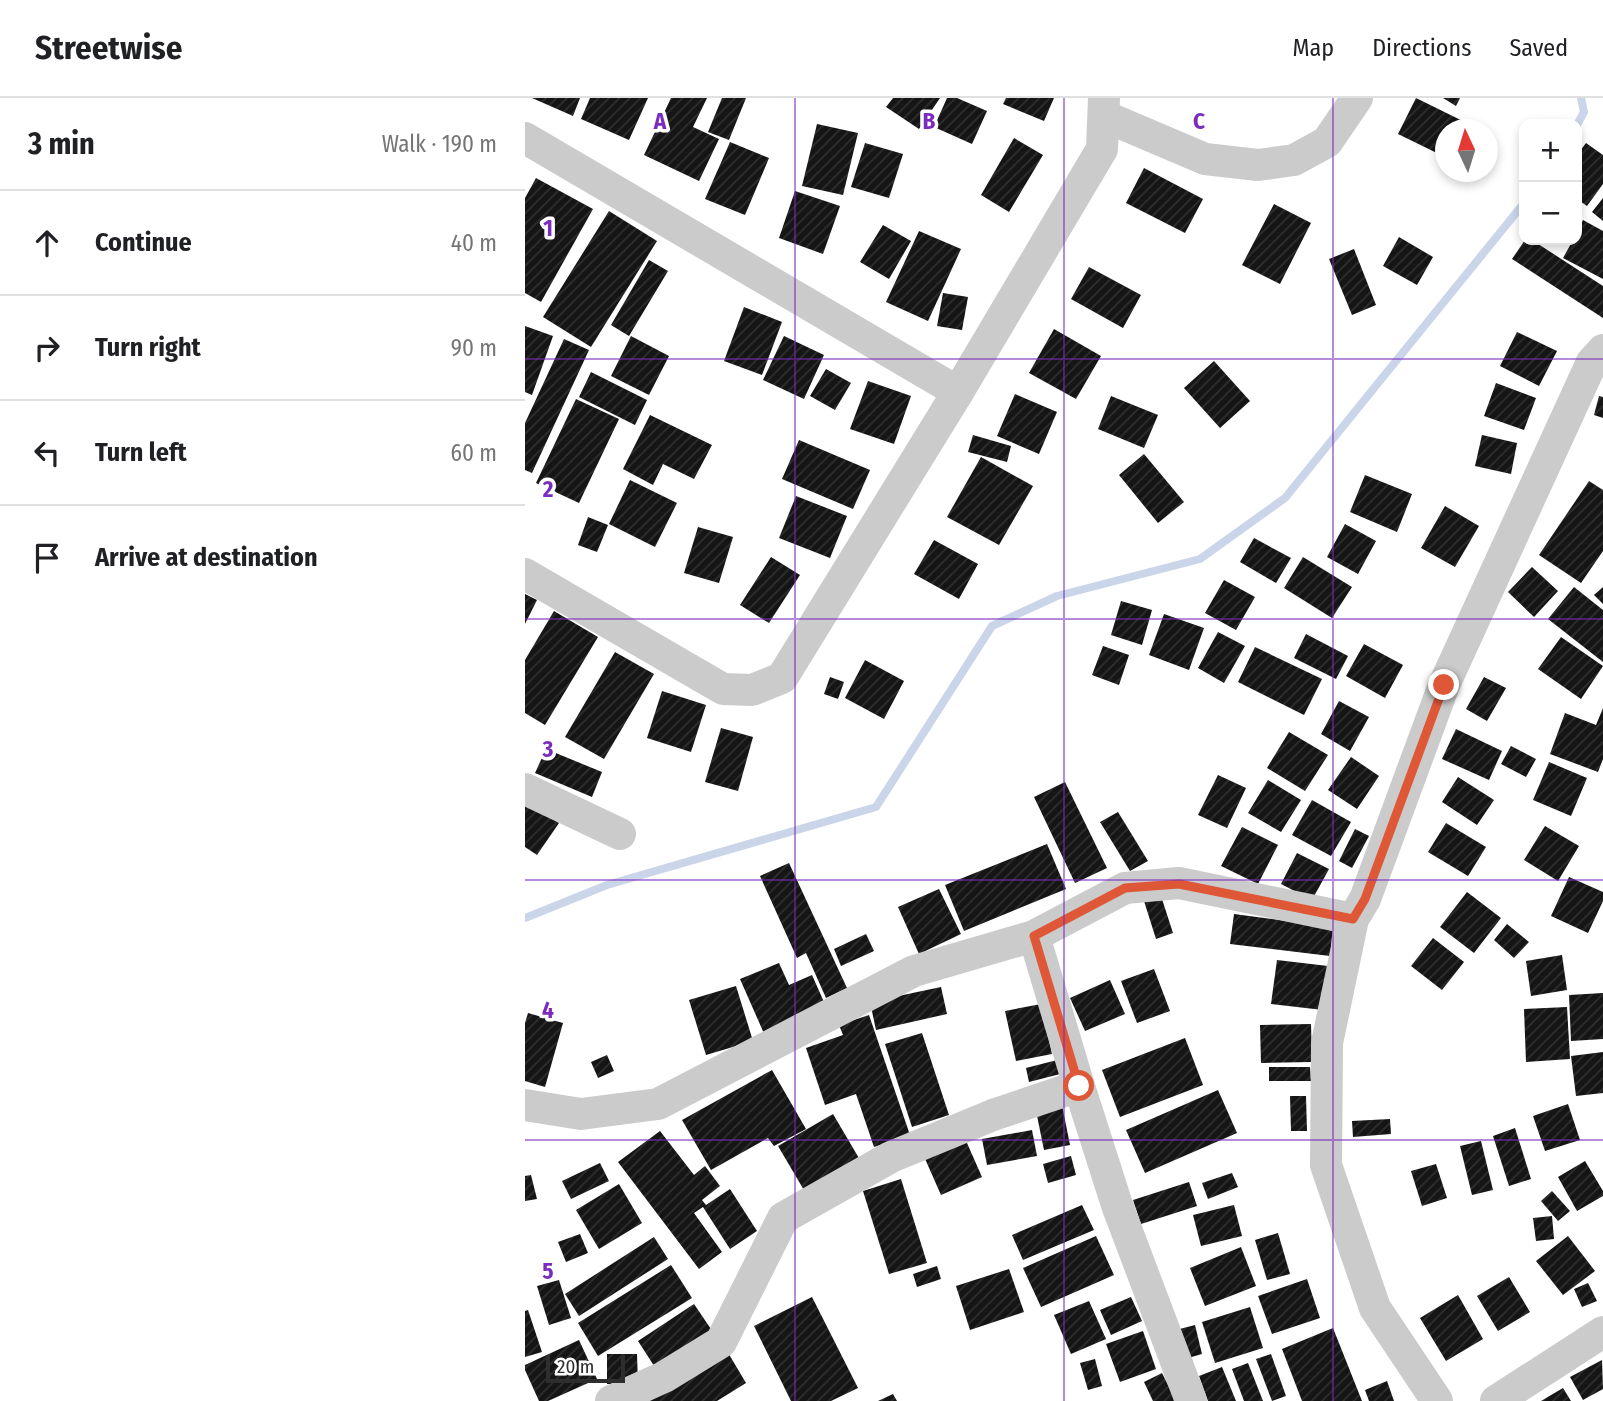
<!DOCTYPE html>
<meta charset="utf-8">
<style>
:root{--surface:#fff;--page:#f6f6f6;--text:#202124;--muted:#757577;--line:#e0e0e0}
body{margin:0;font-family:"Fira Sans Condensed",sans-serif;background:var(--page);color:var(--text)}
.controls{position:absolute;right:21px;top:21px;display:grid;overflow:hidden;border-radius:14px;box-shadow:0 4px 10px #0003}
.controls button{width:63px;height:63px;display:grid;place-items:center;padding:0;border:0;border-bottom:2px solid var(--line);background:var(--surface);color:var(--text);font:35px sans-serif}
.compass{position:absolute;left:910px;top:21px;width:63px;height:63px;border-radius:50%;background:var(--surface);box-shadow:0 4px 10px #0003;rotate:356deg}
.scale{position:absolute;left:21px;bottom:18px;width:79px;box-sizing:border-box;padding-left:7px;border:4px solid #2e2e2e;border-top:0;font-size:19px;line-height:24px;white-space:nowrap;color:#2e2e2e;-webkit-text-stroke:5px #fff;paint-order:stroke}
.stop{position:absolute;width:21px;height:21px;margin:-16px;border:5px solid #de5838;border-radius:50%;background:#fff}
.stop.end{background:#de5838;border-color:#fff;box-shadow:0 2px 7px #0008}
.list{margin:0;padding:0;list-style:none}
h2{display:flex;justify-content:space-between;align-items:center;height:91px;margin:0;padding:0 28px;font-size:30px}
h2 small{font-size:23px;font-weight:400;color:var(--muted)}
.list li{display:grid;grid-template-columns:46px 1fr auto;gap:21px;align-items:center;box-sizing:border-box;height:105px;padding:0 28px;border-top:2px solid var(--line)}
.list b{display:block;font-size:26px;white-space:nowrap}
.list em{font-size:23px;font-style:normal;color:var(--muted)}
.icon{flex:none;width:38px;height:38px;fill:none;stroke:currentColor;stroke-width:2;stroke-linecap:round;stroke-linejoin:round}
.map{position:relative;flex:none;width:1078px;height:1303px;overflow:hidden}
header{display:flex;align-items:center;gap:42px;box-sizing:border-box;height:98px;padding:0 35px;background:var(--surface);border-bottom:2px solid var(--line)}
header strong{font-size:33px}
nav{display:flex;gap:38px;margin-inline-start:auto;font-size:24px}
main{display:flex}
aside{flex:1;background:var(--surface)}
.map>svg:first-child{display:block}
</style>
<header>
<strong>Streetwise</strong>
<nav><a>Map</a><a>Directions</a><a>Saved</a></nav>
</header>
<main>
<aside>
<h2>3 min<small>Walk · 190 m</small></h2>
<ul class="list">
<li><svg class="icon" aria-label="ahead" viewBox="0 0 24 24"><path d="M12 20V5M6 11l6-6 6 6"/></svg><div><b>Continue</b></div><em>40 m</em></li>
<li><svg class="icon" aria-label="right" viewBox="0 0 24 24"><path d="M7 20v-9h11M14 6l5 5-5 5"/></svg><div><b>Turn right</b></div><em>90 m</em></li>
<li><svg class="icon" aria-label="left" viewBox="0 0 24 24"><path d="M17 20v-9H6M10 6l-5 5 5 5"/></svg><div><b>Turn left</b></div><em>60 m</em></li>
<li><svg class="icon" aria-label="arrive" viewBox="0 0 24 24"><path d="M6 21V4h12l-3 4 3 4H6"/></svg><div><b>Arrive at destination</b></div></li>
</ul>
</aside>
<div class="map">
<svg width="1078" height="1303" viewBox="0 0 1078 1303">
<defs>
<pattern id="building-hatch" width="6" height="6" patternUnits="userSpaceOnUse" patternTransform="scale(1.75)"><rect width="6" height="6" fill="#151515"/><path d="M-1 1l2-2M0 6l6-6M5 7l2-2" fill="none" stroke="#2f2f2f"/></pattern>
</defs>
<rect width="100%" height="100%" fill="#fff"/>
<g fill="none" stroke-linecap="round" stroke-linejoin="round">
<g stroke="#cad5ea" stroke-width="8">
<path d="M1052 27 1059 14 1056 0"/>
<path d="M0 820 82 787 351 709 467 528 532 498 675 461 760 400 999 105"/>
</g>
</g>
<g fill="url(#building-hatch)">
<path d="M7 0H55L48 18Z"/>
<path d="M65 0H123L104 42 56 21Z"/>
<path d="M146 0H182L168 29 194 41 174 83 119 57Z"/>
<path d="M197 0H221L204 42 183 34Z"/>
<path d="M368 0H415L394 31 361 9Z"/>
<path d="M422 0H432L462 13 447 46 409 29Z"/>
<path d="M481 0H529L519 23 478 6Z"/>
<path d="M891 0 956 32H920V59L873 36Z"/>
<path d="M918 0H935L931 8Z"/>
<path d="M292 26 333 35 318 97 277 88Z"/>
<path d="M489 40 518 57 484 114 456 97Z"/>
<path d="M205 44 244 60 220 117 180 101Z"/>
<path d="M340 45 378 56 364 100 326 89Z"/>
<path d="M1061 45 1078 57V86L1062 108 1052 101V57Z"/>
<path d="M619 70 678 101 660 135 601 105Z"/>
<path d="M11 80 68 111 16 204 0 195V100Z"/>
<path d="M270 93 315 108 298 156 254 140Z"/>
<path d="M1078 100V123L1067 114Z"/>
<path d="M749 106 786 125 755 186 717 167Z"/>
<path d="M84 113 132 143 66 249 18 219Z"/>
<path d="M1058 122 1078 133V181L1038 160 1048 142H1052V134Z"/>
<path d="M358 127 386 143 364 181 335 164Z"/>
<path d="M394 133 436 151 403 223 361 204Z"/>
<path d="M874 139 908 159 892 187 858 168Z"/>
<path d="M1000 142H1007L1078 188V220L987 161Z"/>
<path d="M829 151 851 207 827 217 804 161Z"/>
<path d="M124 162 143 173 104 238 86 227Z"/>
<path d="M564 169 616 197 598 230 546 201Z"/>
<path d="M418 195 443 199 437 232 412 228Z"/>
<path d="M219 209 257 224 237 277 199 263Z"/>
<path d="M0 228 28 238 7 297 0 294Z"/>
<path d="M529 231 576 258 551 301 504 275Z"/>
<path d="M992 234 1032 253 1014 288 975 268Z"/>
<path d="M106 238 144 258 124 297 86 278Z"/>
<path d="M259 238 299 257 279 301 238 282Z"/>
<path d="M39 241 64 252 7 375 0 372V325Z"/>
<path d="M689 263 725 303 695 330 659 290Z"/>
<path d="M301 271 326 285 310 312 285 298Z"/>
<path d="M66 274 122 302 110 327 54 299Z"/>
<path d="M343 283 386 298 369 346 325 331Z"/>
<path d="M971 285 1011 300 999 332 959 318Z"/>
<path d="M490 296 532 314 514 356 472 338Z"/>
<path d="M586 298 633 317 619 350 573 331Z"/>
<path d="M1074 298 1078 299V320L1069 317Z"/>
<path d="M51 301 94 321 54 405 11 385Z"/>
<path d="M125 317 187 347 169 381 138 366 128 387 98 371Z"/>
<path d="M448 337 486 348 482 364 443 354Z"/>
<path d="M957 337 992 345 986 376 950 368Z"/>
<path d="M274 342 345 372 328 411 257 381Z"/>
<path d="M619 356 659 404 633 425 594 377Z"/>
<path d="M456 359 508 388 474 447 422 419Z"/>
<path d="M840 377 887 396 872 434 825 414Z"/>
<path d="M105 382 152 405 130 449 84 426Z"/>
<path d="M1064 383 1078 392V453L1056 485 1014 457Z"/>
<path d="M271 398 322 418 305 460 254 440Z"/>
<path d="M920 408 954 428 930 469 896 450Z"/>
<path d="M63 419 83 427 72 454 53 447Z"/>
<path d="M820 426 851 443 833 476 802 459Z"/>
<path d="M173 429 208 439 194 485 159 475Z"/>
<path d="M729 440 766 460 751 485 715 464Z"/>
<path d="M409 442 453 466 434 501 389 476Z"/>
<path d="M246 459 275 477 244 525 215 507Z"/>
<path d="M778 459 827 489 807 520 759 490Z"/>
<path d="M1007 469 1033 493 1009 519 983 494Z"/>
<path d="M699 482 730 499 711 532 680 515Z"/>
<path d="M1049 489 1078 512V564L1023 521Z"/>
<path d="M1078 489V506L1069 497Z"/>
<path d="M0 496 12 502 0 526Z"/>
<path d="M596 503 627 512 617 547 586 537Z"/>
<path d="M29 513 73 539 20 627 0 615V562Z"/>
<path d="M639 516 679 530 664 572 624 557Z"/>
<path d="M693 534 720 548 699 585 673 570Z"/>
<path d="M781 536 823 558 811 581 769 560Z"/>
<path d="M1036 539 1078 568 1056 601 1013 571Z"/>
<path d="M839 546 878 567 860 600 821 578Z"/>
<path d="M578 548 604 557 594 587 567 577Z"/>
<path d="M730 549 797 581 779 617 713 584Z"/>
<path d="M90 554 129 576 79 661 40 639Z"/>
<path d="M340 562 379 583 359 621 320 600Z"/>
<path d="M305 579 319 584 313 601 299 596Z"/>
<path d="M959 579 981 590 962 623 941 611Z"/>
<path d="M137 593 181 607 166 654 122 640Z"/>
<path d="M814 603 844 619 825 653 796 636Z"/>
<path d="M1078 610V661L1073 674 1025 656 1040 615 1071 627Z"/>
<path d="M196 630 228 639 213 693 180 684Z"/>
<path d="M931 631 977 653 964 682 917 661Z"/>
<path d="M764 634 803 657 780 693 742 670Z"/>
<path d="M986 648 1011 661 1001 679 976 666Z"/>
<path d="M21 651 77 674 67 699 10 675Z"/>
<path d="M826 659 854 678 832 711 803 692Z"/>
<path d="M1024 664 1062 680 1046 718 1008 702Z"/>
<path d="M693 677 721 690 702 730 673 717Z"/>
<path d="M933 679 969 702 952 727 917 704Z"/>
<path d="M743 682 776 702 756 734 723 715Z"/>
<path d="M540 684 582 770 550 785 509 699Z"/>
<path d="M0 701 34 725 12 757 0 749Z"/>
<path d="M787 702 826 724 806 758 767 737Z"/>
<path d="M593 714 623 763 605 773 575 724Z"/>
<path d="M921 725 961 749 943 778 903 754Z"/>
<path d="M1020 728 1054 748 1033 783 999 762Z"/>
<path d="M717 729 753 747 733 786 696 768Z"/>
<path d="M830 731 844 738 827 770 814 763Z"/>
<path d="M522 746 541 791 439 833 420 787Z"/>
<path d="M772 755 804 771 787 802 756 786Z"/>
<path d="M264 765 322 890 301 900 281 855 272 860 235 778Z"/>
<path d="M1044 779 1078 794V803L1063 835 1026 818Z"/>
<path d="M414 791 436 836 394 856 373 809Z"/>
<path d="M942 794 976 820 949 855 915 829Z"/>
<path d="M636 798 648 835 631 841 619 803Z"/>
<path d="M709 816 808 829 805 858 705 846Z"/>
<path d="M982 826 1004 844 989 860 969 842Z"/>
<path d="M341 836 349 853 316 868 309 851Z"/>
<path d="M908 840 939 864 917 892 886 868Z"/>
<path d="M1037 857 1042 892 1006 898 1001 863Z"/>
<path d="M752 862 803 868 798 912 746 906Z"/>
<path d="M254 865 264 887 287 877 303 913 241 940 215 881Z"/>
<path d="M629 871 645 913 612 925 596 883Z"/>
<path d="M585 882 600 916 560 933 545 900Z"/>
<path d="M211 888 228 943 181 957 164 902Z"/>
<path d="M416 889 422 916 351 932 345 904Z"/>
<path d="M1078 895V941L1046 943 1044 897Z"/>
<path d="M516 906 527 956 491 963 480 913Z"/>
<path d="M1042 909 1045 961 1001 964 999 911Z"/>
<path d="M3 915 38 925 20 989 0 983V925Z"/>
<path d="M344 917 385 1037 349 1049 331 996 300 1007 281 950 318 937 314 927Z"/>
<path d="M786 926 787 964 736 965 735 927Z"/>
<path d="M397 935 424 1017 387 1029 360 946Z"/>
<path d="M660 940 678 987 595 1019 577 972Z"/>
<path d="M1078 954V995L1051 998 1046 958Z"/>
<path d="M82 957 89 973 73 980 66 964Z"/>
<path d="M536 961 539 975 504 984 501 970Z"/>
<path d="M744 969H785L786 983H744Z"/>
<path d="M247 972 281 1031 249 1048 243 1040 186 1072 157 1022Z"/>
<path d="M693 992 712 1035 620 1075 601 1032Z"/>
<path d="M765 998H781L782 1033H766Z"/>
<path d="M1043 1006 1055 1042 1020 1053 1008 1018Z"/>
<path d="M537 1007 545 1047 519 1052 511 1013Z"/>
<path d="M308 1016 338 1067 283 1099 253 1048Z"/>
<path d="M865 1021 866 1036 828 1039 827 1023Z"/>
<path d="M990 1030 1006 1081 984 1088 968 1038Z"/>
<path d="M507 1032 512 1058 462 1067 457 1041Z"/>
<path d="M135 1033 169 1077 180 1068 195 1088 177 1102 181 1107 205 1091 232 1133 205 1151 178 1109 169 1115 197 1154 174 1171 93 1064Z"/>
<path d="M438 1036 457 1079 416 1097 397 1054Z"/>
<path d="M956 1043 968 1092 947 1097 935 1048Z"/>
<path d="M546 1058 551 1077 523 1085 518 1066Z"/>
<path d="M1060 1063 1078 1093V1098L1052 1113 1033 1079Z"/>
<path d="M75 1065 84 1083 46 1101 37 1083Z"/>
<path d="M911 1066 922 1100 897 1108 886 1073Z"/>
<path d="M707 1075 713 1089 683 1101 677 1085Z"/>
<path d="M6 1077 12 1101 0 1103V1078Z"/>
<path d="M376 1081 402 1165 364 1176 338 1093Z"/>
<path d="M664 1084 672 1108 616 1126 608 1102Z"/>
<path d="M94 1086 117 1125 74 1151 51 1112Z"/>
<path d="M1027 1093 1045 1113 1033 1123 1016 1103Z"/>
<path d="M557 1107 569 1132 498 1162 487 1137Z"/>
<path d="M709 1107 717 1138 676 1148 668 1117Z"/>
<path d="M1027 1118 1029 1141 1011 1143 1008 1120Z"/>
<path d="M753 1135 765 1176 742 1182 730 1142Z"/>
<path d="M55 1136 63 1155 41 1164 33 1144Z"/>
<path d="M571 1138 589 1177 516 1209 498 1170Z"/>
<path d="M1043 1138 1070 1173 1038 1197 1011 1163Z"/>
<path d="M129 1139 143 1161 54 1218 40 1196Z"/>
<path d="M716 1149 731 1188 680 1208 665 1170Z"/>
<path d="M146 1167 167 1200 73 1258 53 1225Z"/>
<path d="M412 1168 416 1181 392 1189 388 1176Z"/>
<path d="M484 1171 499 1214 445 1232 431 1188Z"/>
<path d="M984 1179 1005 1214 973 1233 952 1198Z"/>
<path d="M782 1181 795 1220 747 1236 733 1198Z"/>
<path d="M34 1182 46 1220 24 1227 12 1188Z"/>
<path d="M1063 1185 1072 1203 1057 1209 1049 1191Z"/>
<path d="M933 1197 958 1241 921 1263 895 1220Z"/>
<path d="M287 1199 333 1290 306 1303H266L229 1228Z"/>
<path d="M606 1199 617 1223 586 1237 575 1212Z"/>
<path d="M564 1203 581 1241 546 1256 529 1217Z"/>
<path d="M169 1206 190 1237 133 1274 113 1243Z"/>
<path d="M725 1209 738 1250 690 1265 677 1224Z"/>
<path d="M3 1212 17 1254 0 1259V1213Z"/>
<path d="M670 1227 677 1256 656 1262 647 1233Z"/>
<path d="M808 1230 837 1303H777L757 1251Z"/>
<path d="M618 1233 631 1271 595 1284 581 1246Z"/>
<path d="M54 1242 72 1281 23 1303H14L0 1272V1267Z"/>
<path d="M202 1253 221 1285 192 1303H117Z"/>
<path d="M82 1256H112L113 1286H82Z"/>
<path d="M746 1256 761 1298 747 1303 731 1261Z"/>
<path d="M570 1261 577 1288 563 1292 555 1265Z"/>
<path d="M1077 1262 1078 1291 1058 1302 1045 1279Z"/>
<path d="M723 1265 738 1303H719L707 1271Z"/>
<path d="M697 1269 711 1303H683L674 1278Z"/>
<path d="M637 1275 651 1303H628L619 1284Z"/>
<path d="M862 1283 869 1303H844L840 1292Z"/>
<path d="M1038 1290 1046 1303H1016Z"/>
<path d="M368 1296 372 1303H353Z"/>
</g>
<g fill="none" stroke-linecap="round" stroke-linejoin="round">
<g stroke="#cbcbcb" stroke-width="32">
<path d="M579 18 680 61 733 67 769 62 802 44 832 0"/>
<path d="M0 40 433 294"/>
<path d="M0 476 198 591 227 592 257 580 433 294 577 51 579 0"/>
<path d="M0 691 95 736"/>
<path d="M509 838 554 988 592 1107 666 1303"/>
<path d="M0 1007 56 1016 133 1006 389 873 509 838 600 790 654 785 828 821"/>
<path d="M86 1303 139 1279 196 1244 258 1120 366 1059 468 1017 554 988"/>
<path d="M912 1303 850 1210 801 1067 802 945 828 821 840 801 919 587 1067 264 1078 252"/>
<path d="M971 1303 1078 1234"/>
</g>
</g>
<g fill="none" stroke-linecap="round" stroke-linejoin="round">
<path stroke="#de5838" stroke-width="9" d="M554 988 509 838 600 790 654 786 828 821 840 801 919 587"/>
</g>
<path fill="none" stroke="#7b2cbf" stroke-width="2" stroke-opacity="0.55" d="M270 0V1303M539 0V1303M808 0V1303M0 261H1078M0 521H1078M0 782H1078M0 1042H1078"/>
<g font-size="23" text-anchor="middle" font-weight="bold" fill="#7b2cbf" stroke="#fff" stroke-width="7" stroke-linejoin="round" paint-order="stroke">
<text x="135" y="31">A</text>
<text x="404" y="31">B</text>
<text x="674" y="31">C</text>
<text x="23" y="138">1</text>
<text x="23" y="399">2</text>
<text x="23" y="659">3</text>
<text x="23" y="920">4</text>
<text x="23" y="1181">5</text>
</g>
</svg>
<div class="controls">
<button>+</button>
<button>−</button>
</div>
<svg class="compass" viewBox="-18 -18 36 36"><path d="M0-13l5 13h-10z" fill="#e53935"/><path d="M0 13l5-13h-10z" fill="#757577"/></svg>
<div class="scale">20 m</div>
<div class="stop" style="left:554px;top:988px"></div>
<div class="stop end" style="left:919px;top:587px"></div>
</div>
</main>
